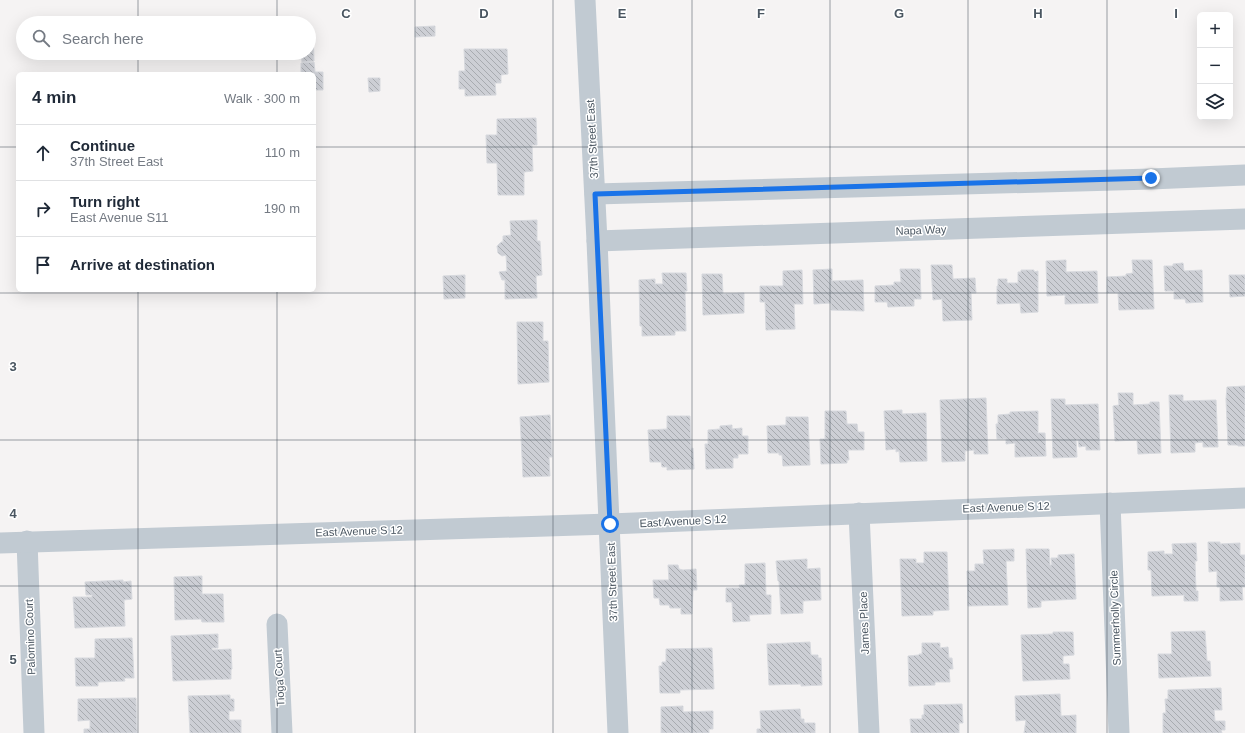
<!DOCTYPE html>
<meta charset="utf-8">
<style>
:root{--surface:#fff;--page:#f2f2f3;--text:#1f2937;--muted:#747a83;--line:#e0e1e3}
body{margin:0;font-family:Arial,sans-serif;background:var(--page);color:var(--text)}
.controls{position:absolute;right:12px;top:12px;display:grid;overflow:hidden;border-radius:6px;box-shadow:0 4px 16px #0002}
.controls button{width:36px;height:36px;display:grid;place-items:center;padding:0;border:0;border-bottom:1px solid var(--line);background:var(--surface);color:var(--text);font:20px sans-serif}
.stop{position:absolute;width:12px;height:12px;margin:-9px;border:3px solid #1a73e8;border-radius:50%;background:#fff}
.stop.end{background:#1a73e8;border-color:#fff;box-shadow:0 1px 4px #0008}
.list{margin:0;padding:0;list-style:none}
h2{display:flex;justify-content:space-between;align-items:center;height:52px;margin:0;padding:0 16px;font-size:17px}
h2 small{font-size:13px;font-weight:400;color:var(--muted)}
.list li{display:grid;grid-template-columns:26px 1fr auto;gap:12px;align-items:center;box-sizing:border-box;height:56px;padding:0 16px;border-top:1px solid var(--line)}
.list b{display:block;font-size:15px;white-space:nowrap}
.list p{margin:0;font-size:13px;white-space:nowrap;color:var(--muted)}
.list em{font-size:13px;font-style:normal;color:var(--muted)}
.icon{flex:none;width:22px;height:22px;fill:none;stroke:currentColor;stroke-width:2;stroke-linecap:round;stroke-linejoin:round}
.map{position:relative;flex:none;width:1245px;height:733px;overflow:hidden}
.search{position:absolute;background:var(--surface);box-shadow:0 4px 16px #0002;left:16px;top:16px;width:300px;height:44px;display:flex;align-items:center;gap:10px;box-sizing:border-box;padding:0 14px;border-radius:22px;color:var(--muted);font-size:15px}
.panel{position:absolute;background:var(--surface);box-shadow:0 4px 16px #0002;left:16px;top:72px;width:300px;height:220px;border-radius:6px}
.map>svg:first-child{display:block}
</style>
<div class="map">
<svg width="1245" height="733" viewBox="0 0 1245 733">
<defs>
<pattern id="building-back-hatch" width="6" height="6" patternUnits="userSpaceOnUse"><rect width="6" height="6" fill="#cdcfd5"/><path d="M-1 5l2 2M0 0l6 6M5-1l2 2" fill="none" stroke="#a8abb0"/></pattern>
</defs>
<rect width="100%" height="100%" fill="#f5f3f3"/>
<g fill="url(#building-back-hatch)" stroke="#d7d9de">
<path d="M435 26V36L415 37V27Z"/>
<path d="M313 32 314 61 302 62 301 53H309V33Z"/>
<path d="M464 49H507L508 74 501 75V83H495L496 95 465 96V89H459V71H465Z"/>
<path d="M314 62 315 72H323V90H314V74H301V63Z"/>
<path d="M368 78H380V91L369 92Z"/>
<path d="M536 118 537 145H532L533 171 524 172V195H498L497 163H487L486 135H497V119Z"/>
<path d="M537 220V241H540L542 275 536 276 537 298 505 299V280H502L499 272 507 271 506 255 502 256 498 253 497 246 501 242H503V236L511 235 510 221Z"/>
<path d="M1066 260V272L1097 271 1098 303 1065 304V295L1047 296 1046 261Z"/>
<path d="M1132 260H1152L1154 309 1119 310 1118 293H1107V277L1126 276V274L1133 273Z"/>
<path d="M1183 263 1184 271 1202 270 1203 302 1186 303 1185 299H1174V291H1165L1164 266H1173V264Z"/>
<path d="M931 265H952L953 279 975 278 976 293H971L972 320 943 321 942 299 933 300Z"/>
<path d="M832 269V281L863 280 864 311 831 310V303L814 304 813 270Z"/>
<path d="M900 269H920L921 299H914V306L888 307 887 302H875V286L894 285V282H901Z"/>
<path d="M802 270 803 304H794L795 329 766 330 765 302H760V286H783V271Z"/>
<path d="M1021 270H1034V272L1038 271V312L1021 313 1020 303 997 304V286H998V279H1007V283H1018V272H1021Z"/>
<path d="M662 273H686L687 291H685L686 331H675V335L642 336V326H640L639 280 655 279V284H663Z"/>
<path d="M702 274H722L723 294 744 293V313L703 315Z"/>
<path d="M465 275V298L444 299 443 276Z"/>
<path d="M1229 275H1245V296L1230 297Z"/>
<path d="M517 322H543V341H548L549 382 518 384Z"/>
<path d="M1245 386V446H1238L1237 445H1228L1226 399 1227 387Z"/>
<path d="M1118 393H1133V405L1150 404V402H1159L1161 453 1138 454 1137 440 1115 441 1113 406 1119 405Z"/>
<path d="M1169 395H1183V401L1216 400 1218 447H1203V442L1195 443V452L1171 453Z"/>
<path d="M986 398 988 454H974V450L965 451V461L942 462 940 400Z"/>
<path d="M1051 399H1065V405L1098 404 1100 450H1086V446L1079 447 1078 440H1076L1077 457 1053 458Z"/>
<path d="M902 410V414L926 413 927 461 900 462 899 451 896 452V449L886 450 884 411Z"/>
<path d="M825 411H846L847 424H857L858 432H864V450H848L849 460H847V463L821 464 820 439H825Z"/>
<path d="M1038 411V433H1045L1046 456 1015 457V443L1006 444V439H997L996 424H998V415L1010 414V412Z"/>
<path d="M550 415 552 457H549L550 476 523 477 520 417Z"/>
<path d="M667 416H690L691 449 693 448 694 469 667 470V467H662L661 462H650L648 430 667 429Z"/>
<path d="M786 417H808L810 465 783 466 782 455H779V453H768L767 426 786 425Z"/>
<path d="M732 425V429L742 428V436H748V454H738V458H733V468L706 469 705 444H708V430L720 429V426Z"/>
<path d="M1208 542H1220V544L1240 543V555H1245V587H1242L1243 600 1220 601V587H1217V571L1209 572Z"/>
<path d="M1196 543 1197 561H1195L1196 591H1198V601H1184V595L1152 596 1151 570H1148V552L1164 551V554H1173L1172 544Z"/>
<path d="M1014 549V561H1006L1008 605 968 606 967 571H975V564H984L983 550Z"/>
<path d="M1026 549H1049L1050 565H1052L1051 558H1058V555L1074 554 1076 599 1041 601V607L1028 608Z"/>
<path d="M924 552H947L949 610 933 611V615L902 616 900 559H916V563H924Z"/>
<path d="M807 559V569L820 568 821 600 803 601V613L781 614 779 581H778L776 561Z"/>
<path d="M765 563 766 595H771V614L749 615 750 621 733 622 732 602H726V588H740L739 585H745V564Z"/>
<path d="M668 565H678L679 569 683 570 696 569 697 590H693L692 614H681V608H670L669 605H660L659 598H654L653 580H669Z"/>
<path d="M202 576V594H223L224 622H202L201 619 175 620 174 577Z"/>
<path d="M123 580V582L131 581 132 599 124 600 125 626 75 628 73 597H92V595H86L85 582Z"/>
<path d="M1205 631 1207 661H1210L1211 676 1159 678 1158 654H1172L1171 632Z"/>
<path d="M1053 632H1073L1074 655 1063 656V664H1069L1070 679 1023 681 1021 635 1053 634Z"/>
<path d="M218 634V648H212V650L231 649 232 669 231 670V679L173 681 171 636Z"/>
<path d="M132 638 134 678H124L125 681 98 682V686H76L75 658H95V639Z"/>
<path d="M810 642 811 655H818V658H821L822 685 801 686V684L769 685 767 644Z"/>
<path d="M922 643H940V648L948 647 949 658H952L953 669H949L950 682H935V685L909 686 908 656 919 655V654H922Z"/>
<path d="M712 648 714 689 680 690V693H660L659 666H662V662H666V649Z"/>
<path d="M1221 688 1222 710H1214L1215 721H1225V730H1221L1222 733H1163V713H1166L1165 699H1168V690Z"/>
<path d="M1060 694 1061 716 1076 715V733H1024L1026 720 1016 721 1015 696Z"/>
<path d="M230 695V699H234V711H229V720H241V733H190L188 696Z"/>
<path d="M128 698H136L137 733H84V729H90V720L78 721V699Z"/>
<path d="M962 704 963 723H959V733H911L910 719H922V715H924V705Z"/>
<path d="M683 706V712L713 711V729H709V733H661V707Z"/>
<path d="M800 709 801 719H804V723H815V733H757V729H761L760 711Z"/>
</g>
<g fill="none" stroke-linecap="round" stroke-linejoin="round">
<g stroke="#c1cad2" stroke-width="21">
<path d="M585 0 597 241 618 733"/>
<path d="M595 194 1151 179 1245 175"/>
<path d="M597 241 1245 219"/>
<path d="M1110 503 1119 733"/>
<path d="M859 513 869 733"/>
<path d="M27 541 34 733"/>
<path d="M0 543 610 524 1245 498"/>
<path d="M277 624 282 733"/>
</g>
</g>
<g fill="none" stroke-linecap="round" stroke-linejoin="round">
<path stroke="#1a73e8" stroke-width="5" d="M610 524 595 194 1151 178"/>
</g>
<path fill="none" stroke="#4a5661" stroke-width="1" stroke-opacity="0.55" d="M138 0V23M277 0V23M415 0V733M553 0V733M692 0V733M830 0V733M968 0V733M1107 0V733M138 53V74M277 53V74M0 147H18M314 147H1245M138 290V733M277 290V733M0 293H1245M0 440H1245M0 586H1245"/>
<g text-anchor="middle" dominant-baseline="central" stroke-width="3" stroke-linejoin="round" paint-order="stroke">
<g font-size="11" fill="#4a5661" stroke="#fff">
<text transform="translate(592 139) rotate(-93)">37th Street East</text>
<text transform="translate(921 230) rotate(-2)">Napa Way</text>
<text transform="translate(1006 507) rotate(-2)">East Avenue S 12</text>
<text transform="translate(683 521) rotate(-3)">East Avenue S 12</text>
<text transform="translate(359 531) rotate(-2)">East Avenue S 12</text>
<text transform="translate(612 582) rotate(-92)">37th Street East</text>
<text transform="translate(1115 618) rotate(-92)">Summerholly Circle</text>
<text transform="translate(864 623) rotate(-92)">James Place</text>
<text transform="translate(30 637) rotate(-92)">Palomino Court</text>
<text transform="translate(279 678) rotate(-93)">Tioga Court</text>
</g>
</g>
<g font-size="13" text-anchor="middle" font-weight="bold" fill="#4a5661" stroke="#fff" stroke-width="3" stroke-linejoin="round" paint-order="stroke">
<text x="346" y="18">C</text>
<text x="484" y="18">D</text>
<text x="622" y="18">E</text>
<text x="761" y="18">F</text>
<text x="899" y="18">G</text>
<text x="1038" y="18">H</text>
<text x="1176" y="18">I</text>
<text x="13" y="371">3</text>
<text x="13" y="518">4</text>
<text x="13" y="664">5</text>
</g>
</svg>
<div class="controls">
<button>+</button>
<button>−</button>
<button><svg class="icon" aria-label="layers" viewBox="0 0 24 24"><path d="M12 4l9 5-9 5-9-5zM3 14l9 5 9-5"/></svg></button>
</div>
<div class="stop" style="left:610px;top:524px"></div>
<div class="stop end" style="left:1151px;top:178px"></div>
<div class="search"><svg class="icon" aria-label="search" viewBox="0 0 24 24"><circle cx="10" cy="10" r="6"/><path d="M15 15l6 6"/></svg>Search here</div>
<section class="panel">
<h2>4 min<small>Walk · 300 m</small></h2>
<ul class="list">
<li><svg class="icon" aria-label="ahead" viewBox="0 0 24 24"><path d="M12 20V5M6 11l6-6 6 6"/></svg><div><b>Continue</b><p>37th Street East</p></div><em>110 m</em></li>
<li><svg class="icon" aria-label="right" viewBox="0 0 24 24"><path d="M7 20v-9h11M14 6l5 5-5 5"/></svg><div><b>Turn right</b><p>East Avenue S11</p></div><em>190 m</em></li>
<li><svg class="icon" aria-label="arrive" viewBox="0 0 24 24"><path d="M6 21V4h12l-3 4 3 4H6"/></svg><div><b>Arrive at destination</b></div></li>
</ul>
</section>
</div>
